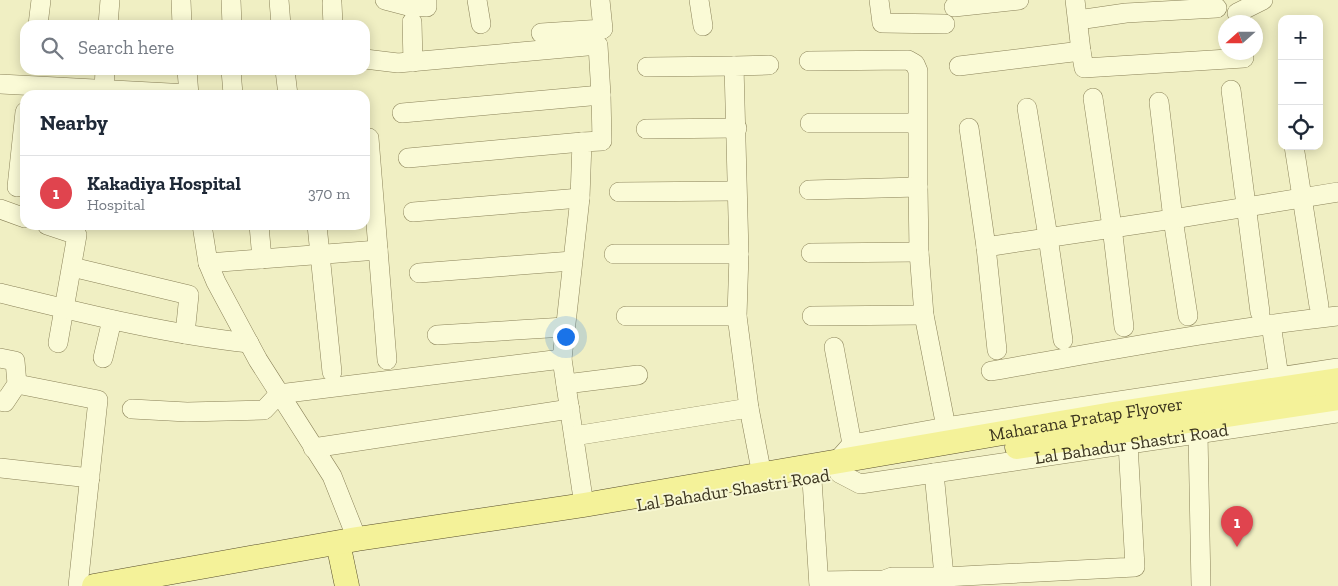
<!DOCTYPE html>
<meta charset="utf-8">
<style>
:root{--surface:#fff;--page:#f6f6f7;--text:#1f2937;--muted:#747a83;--line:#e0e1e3;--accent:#0b8043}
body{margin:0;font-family:"Zilla Slab",serif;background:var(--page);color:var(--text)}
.controls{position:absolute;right:15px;top:15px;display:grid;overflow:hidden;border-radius:10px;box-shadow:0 2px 12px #0003}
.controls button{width:45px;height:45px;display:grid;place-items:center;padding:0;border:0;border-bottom:1px solid var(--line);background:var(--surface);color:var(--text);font:25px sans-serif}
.compass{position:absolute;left:1218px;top:15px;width:45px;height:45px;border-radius:50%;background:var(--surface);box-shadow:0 2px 12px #0003;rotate:249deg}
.you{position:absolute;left:565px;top:336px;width:18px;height:18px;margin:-12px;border:4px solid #fff;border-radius:50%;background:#1a73e8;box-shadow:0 0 0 8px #1a73e833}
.badge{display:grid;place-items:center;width:32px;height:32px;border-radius:50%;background:var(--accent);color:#fff;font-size:16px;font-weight:700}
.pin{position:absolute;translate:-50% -41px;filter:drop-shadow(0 1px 2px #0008)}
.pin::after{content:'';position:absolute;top:26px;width:18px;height:15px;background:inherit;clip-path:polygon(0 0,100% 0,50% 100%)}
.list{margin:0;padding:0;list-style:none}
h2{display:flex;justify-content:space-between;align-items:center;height:65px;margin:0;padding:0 20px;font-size:21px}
h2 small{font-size:16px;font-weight:400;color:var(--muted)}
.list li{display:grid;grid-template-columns:32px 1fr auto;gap:15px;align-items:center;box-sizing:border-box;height:75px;padding:0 20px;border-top:1px solid var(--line)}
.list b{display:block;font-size:19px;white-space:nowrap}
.list p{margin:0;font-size:16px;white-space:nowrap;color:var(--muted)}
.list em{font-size:16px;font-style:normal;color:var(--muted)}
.icon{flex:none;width:28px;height:28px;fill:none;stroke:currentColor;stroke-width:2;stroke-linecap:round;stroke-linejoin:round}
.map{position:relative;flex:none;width:1338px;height:586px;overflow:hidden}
.search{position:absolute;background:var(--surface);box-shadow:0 2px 12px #0003;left:20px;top:20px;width:350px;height:55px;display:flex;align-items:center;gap:12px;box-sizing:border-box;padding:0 18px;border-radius:15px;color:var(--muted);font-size:19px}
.panel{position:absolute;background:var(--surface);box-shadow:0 2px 12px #0003;left:20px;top:90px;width:350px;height:140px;border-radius:15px}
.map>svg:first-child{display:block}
</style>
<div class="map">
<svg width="1338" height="586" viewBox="0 0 1338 586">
<rect width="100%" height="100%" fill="#f0efc3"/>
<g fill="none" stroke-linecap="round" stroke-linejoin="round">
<g stroke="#8a8259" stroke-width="20">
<g id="minor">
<path d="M181 0 182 25"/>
<path d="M231 0 232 25"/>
<path d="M279 0 281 25"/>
<path d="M385 0 408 6 427 7V0"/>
<path d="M477 0 481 24"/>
<path d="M699 0 703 26"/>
<path d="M879 0 882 23 945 24"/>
<path d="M1075 0 1081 51 1084 68 1244 58"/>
<path d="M332 3 333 25"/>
<path d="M954 7 1019 0"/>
<path d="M1237 13 1263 0"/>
<path d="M1078 20 1126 13 1217 8"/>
<path d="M412 22 413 62"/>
<path d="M38 25 41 0"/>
<path d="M108 25 110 0"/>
<path d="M541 33 603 29 600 0"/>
<path d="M365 59 398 63 598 45 601 95 602 141 582 142 580 198 562 359 584 505"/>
<path d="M809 61 908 60 915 64 918 71V187L919 252 924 315 946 427"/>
<path d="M959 66 1081 51"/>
<path d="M647 67 734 66"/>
<path d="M187 70 189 95"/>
<path d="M231 70 233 94"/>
<path d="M285 70 288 95"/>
<path d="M0 84 189 94"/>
<path d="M104 89 105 70"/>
<path d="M1231 90 1260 312"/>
<path d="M1093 98 1112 227 1124 327"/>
<path d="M1159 102 1173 219 1188 316"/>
<path d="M1027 108 1048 237 1063 340"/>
<path d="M402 113 601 95"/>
<path d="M810 123H917"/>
<path d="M969 128 986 247 997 350"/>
<path d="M646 129 737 128"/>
<path d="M369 138 387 360"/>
<path d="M1294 146 1319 306"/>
<path d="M408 158 582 142"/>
<path d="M17 187 25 112"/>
<path d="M809 190 918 187"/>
<path d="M619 192 736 191"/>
<path d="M0 209 25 218"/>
<path d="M413 212 580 198"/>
<path d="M47 225 77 235 58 343"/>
<path d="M202 225 208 263 216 282 258 360 332 476 357 539"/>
<path d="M259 225 262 259"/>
<path d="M317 225 332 372"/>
<path d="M986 247 1173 219 1338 192"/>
<path d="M811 253 919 252"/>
<path d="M614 254H739"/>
<path d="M208 263 378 250"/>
<path d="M72 267 189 295 185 334"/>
<path d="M419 273 572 261"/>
<path d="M0 293C82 313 165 334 249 343"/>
<path d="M626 316H737"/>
<path d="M812 316 924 315"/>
<path d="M1271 324 1279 377"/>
<path d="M437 335 565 327"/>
<path d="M834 347 852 444"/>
<path d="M0 358 15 361 17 384 5 402 0 401"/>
<path d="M103 358 112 320"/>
<path d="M991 371C1107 351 1222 329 1338 316"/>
<path d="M17 384 98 400 78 586"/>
<path d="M566 384 638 375"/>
<path d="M132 409 187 412 264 410 279 394 562 359"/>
<path d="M1198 434 1201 586"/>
<path d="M574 436 749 408"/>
<path d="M313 448 570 409"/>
<path d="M836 462 852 444 946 427 1338 368"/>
<path d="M811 465 819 586"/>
<path d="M0 468 90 478"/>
<path id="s1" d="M839 473 860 484 1338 413"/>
<path d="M934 473 945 586"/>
<path d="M762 475 749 408 737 316 739 254 734 66 769 65"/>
<path d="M819 581 884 580 892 577H944L1135 567 1128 444"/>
</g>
</g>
<g stroke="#584e2d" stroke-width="25">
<g id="major">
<path d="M1017 447 1338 398"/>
<path d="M338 543 347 586"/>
<path id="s2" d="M94 586 357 539 584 505 1113 414 1338 380"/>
</g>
</g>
<use href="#minor" stroke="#fafad6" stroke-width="19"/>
<use href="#major" stroke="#f4f299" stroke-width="24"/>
</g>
<g text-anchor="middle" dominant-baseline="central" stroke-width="4" stroke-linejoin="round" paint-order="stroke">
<g font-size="18" fill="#3a331e" stroke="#f7f7d3">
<text stroke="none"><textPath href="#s2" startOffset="1006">Maharana Pratap Flyover</textPath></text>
<text stroke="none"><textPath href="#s1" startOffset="298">Lal Bahadur Shastri Road</textPath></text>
<text transform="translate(733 490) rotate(-9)">Lal Bahadur Shastri Road</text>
</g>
</g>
</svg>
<div class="controls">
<button>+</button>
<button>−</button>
<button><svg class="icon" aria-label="locate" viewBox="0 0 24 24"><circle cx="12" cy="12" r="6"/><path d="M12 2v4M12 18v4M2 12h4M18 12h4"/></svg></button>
</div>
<svg class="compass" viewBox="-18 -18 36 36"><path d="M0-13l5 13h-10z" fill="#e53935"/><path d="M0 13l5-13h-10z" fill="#747a83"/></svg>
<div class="you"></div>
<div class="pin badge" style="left:1237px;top:547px;background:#e0444e">1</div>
<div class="search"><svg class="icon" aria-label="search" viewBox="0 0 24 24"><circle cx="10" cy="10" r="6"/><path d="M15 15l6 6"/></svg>Search here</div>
<section class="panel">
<h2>Nearby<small></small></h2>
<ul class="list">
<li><span class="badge" style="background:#e0444e">1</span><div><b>Kakadiya Hospital</b><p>Hospital</p></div><em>370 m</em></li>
</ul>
</section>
</div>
